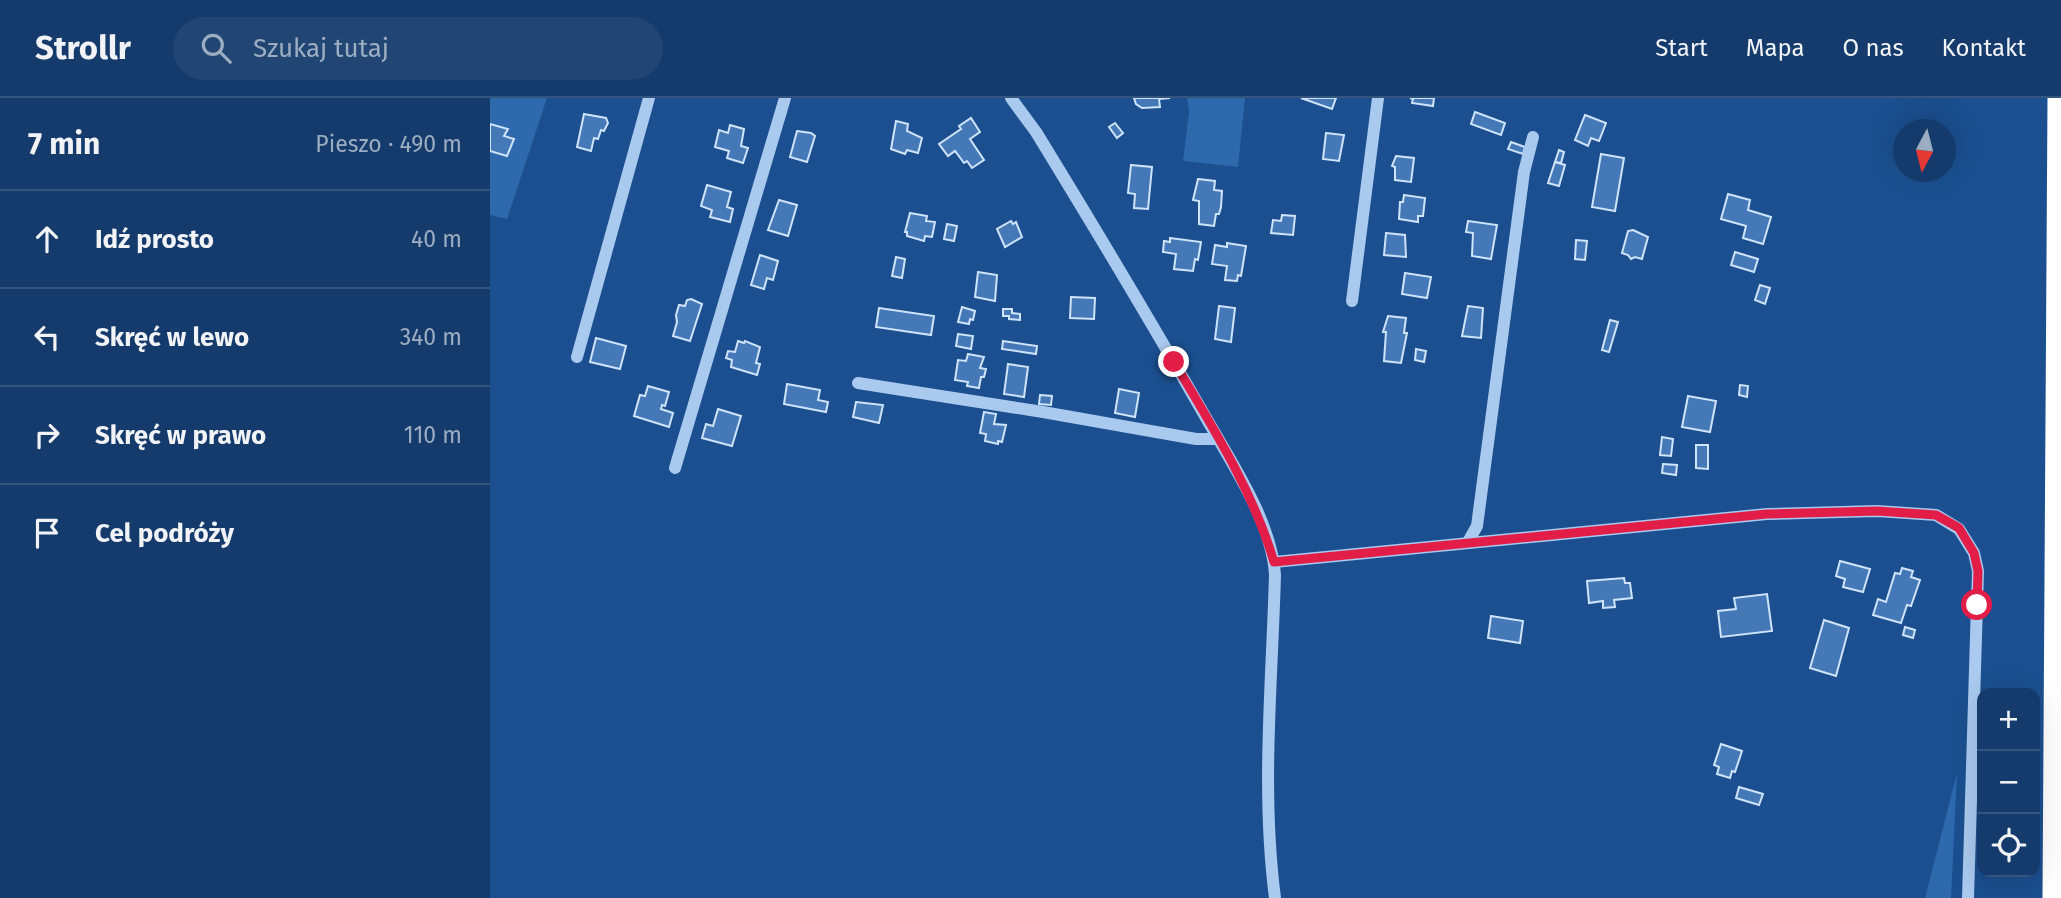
<!DOCTYPE html>
<html lang="pl">
<meta charset="utf-8">
<style>
:root{--surface:#143b6b;--page:#214673;--text:#f1f3f6;--muted:#9dadc1;--line:#33557e}
body{margin:0;font-family:"Fira Sans",sans-serif;background:var(--page);color:var(--text)}
.controls{position:absolute;right:21px;bottom:21px;display:grid;overflow:hidden;border-radius:14px;box-shadow:0 7px 28px #0002}
.controls button{width:63px;height:63px;display:grid;place-items:center;padding:0;border:0;border-bottom:2px solid var(--line);background:var(--surface);color:var(--text);font:35px sans-serif}
.compass{position:absolute;left:1403px;top:21px;width:63px;height:63px;border-radius:50%;background:var(--surface);box-shadow:0 7px 28px #0002;rotate:187deg}
.stop{position:absolute;width:21px;height:21px;margin:-16px;border:5px solid #e11d48;border-radius:50%;background:#fff}
.stop.end{background:#e11d48;border-color:#fff;box-shadow:0 2px 7px #0008}
.list{margin:0;padding:0;list-style:none}
h2{display:flex;justify-content:space-between;align-items:center;height:91px;margin:0;padding:0 28px;font-size:30px}
h2 small{font-size:23px;font-weight:400;color:var(--muted)}
.list li{display:grid;grid-template-columns:46px 1fr auto;gap:21px;align-items:center;box-sizing:border-box;height:98px;padding:0 28px;border-top:2px solid var(--line)}
.list b{display:block;font-size:26px;white-space:nowrap}
.list em{font-size:23px;font-style:normal;color:var(--muted)}
.icon{flex:none;width:38px;height:38px;fill:none;stroke:currentColor;stroke-width:2;stroke-linecap:round;stroke-linejoin:round}
.map{position:relative;flex:none;width:1571px;height:800px;overflow:hidden}
header{display:flex;align-items:center;gap:42px;box-sizing:border-box;height:98px;padding:0 35px;background:var(--surface);border-bottom:2px solid var(--line)}
header strong{font-size:33px}
nav{display:flex;gap:38px;margin-inline-start:auto;font-size:24px}
.search{width:490px;height:63px;background:var(--page);display:flex;align-items:center;gap:18px;box-sizing:border-box;padding:0 24px;border-radius:38px;color:var(--muted);font-size:26px}
main{display:flex}
aside{flex:1;background:var(--surface)}
.map>svg:first-child{display:block}
</style>
<header>
<strong>Strollr</strong>
<div class="search"><svg class="icon" aria-label="search" viewBox="0 0 24 24"><circle cx="10" cy="10" r="6"/><path d="M15 15l6 6"/></svg>Szukaj tutaj</div>
<nav><a>Start</a><a>Mapa</a><a>O nas</a><a>Kontakt</a></nav>
</header>
<main>
<aside>
<h2>7 min<small>Pieszo · 490 m</small></h2>
<ul class="list">
<li><svg class="icon" aria-label="ahead" viewBox="0 0 24 24"><path d="M12 20V5M6 11l6-6 6 6"/></svg><div><b>Idź prosto</b></div><em>40 m</em></li>
<li><svg class="icon" aria-label="left" viewBox="0 0 24 24"><path d="M17 20v-9H6M10 6l-5 5 5 5"/></svg><div><b>Skręć w lewo</b></div><em>340 m</em></li>
<li><svg class="icon" aria-label="right" viewBox="0 0 24 24"><path d="M7 20v-9h11M14 6l5 5-5 5"/></svg><div><b>Skręć w prawo</b></div><em>110 m</em></li>
<li><svg class="icon" aria-label="arrive" viewBox="0 0 24 24"><path d="M6 21V4h12l-3 4 3 4H6"/></svg><div><b>Cel podróży</b></div></li>
</ul>
</aside>
<div class="map">
<svg width="1571" height="800" viewBox="0 0 1571 800">
<rect width="100%" height="100%" fill="#1b4f8f"/>
<g fill="#2e69ad">
<path d="M0 0H57L17 121 0 117Z"/>
<path d="M697 0H755L748 69 693 63 699 14Z"/>
<path d="M1467 675 1461 800H1435Z"/>
</g>
<g fill="#4478b7" stroke="#cfe3fa" stroke-width="2">
<path d="M644 0H680L669 1 670 9 652 10 646 6Z"/>
<path d="M811 0H846L842 11Z"/>
<path d="M920 0H944L943 8 922 5 923 1Z"/>
<path d="M985 14 1015 25 1011 37 981 26Z"/>
<path d="M94 16 116 20 118 25 114 33 111 32 108 41 104 40 101 53 87 49Z"/>
<path d="M1095 17 1116 25 1109 43 1101 40 1098 48 1085 42Z"/>
<path d="M481 20 490 34 480 41 494 62 482 70 477 63 474 65 465 53 458 58 449 46 471 31 469 28Z"/>
<path d="M406 23 418 26 417 33 432 40 428 55 417 52 415 56 401 51Z"/>
<path d="M625 25 633 35 627 40 619 29Z"/>
<path d="M0 26 18 31 14 38 24 41 17 58 0 53Z"/>
<path d="M240 27 254 31 251 48 258 50 253 65 237 60 239 53 225 49 229 32 238 35Z"/>
<path d="M307 33 321 35 325 38 317 64 300 59Z"/>
<path d="M836 35 854 37 849 63 833 61Z"/>
<path d="M1021 44 1035 49 1033 56 1018 51Z"/>
<path d="M1069 52 1074 54 1071 65 1065 64Z"/>
<path d="M1111 56 1134 60 1125 113 1102 109Z"/>
<path d="M906 58 924 60 921 84 905 82V69L902 68Z"/>
<path d="M1065 64 1075 67 1069 88 1058 85Z"/>
<path d="M641 67 662 69 658 111 644 110 645 96 638 95Z"/>
<path d="M708 81 725 83 724 92 732 93 731 109 729 116H726L724 128 709 126V103L703 102Z"/>
<path d="M217 87 241 94 237 109 243 111 240 124 220 119 222 112 211 108Z"/>
<path d="M1238 96 1260 102 1258 112 1281 119 1273 146 1253 140 1256 128 1231 121Z"/>
<path d="M914 97 935 100 933 118H928V124L909 121 910 104H913Z"/>
<path d="M289 102 307 107 298 138 278 132Z"/>
<path d="M420 115 437 118 436 123 445 124 442 139 435 138 434 143 417 138V134H415Z"/>
<path d="M792 117 805 118 803 137 781 135 783 122 791 123Z"/>
<path d="M521 123 523 126 526 124 532 139 515 149 507 131Z"/>
<path d="M978 123 1007 127 1001 161 982 158 983 135 976 134Z"/>
<path d="M457 126 467 128 464 143 454 141Z"/>
<path d="M1143 132 1158 139 1152 161 1145 159 1141 161 1138 157 1132 155 1138 133Z"/>
<path d="M896 135 915 137 916 159 894 157Z"/>
<path d="M680 140 711 144 708 162 705 161 703 173 684 171 686 156 673 154 674 143 680 144Z"/>
<path d="M1086 142 1097 143 1095 162 1085 161Z"/>
<path d="M737 145 756 148 751 178 748 177 747 183 735 182 737 168 722 166 725 147 737 149Z"/>
<path d="M1245 154 1268 161 1264 174 1241 167Z"/>
<path d="M270 157 288 163 283 182 277 180 274 191 261 187Z"/>
<path d="M406 159 415 161 412 180 402 178Z"/>
<path d="M488 174 507 177 505 203 485 199Z"/>
<path d="M915 175 941 179 937 200 912 196Z"/>
<path d="M1270 187 1280 190 1275 206 1265 202Z"/>
<path d="M581 199 605 200 604 221 580 220Z"/>
<path d="M201 201 212 206 200 243 183 238 187 224 186 217 189 207 195 208 197 202Z"/>
<path d="M729 208 745 210 741 244 725 241Z"/>
<path d="M978 208 993 210 991 240 972 238Z"/>
<path d="M472 209 485 213 483 222 480 221 479 226 468 224Z"/>
<path d="M389 210 444 218 441 237 386 229Z"/>
<path d="M513 211H522V215L530 216V222L519 221V218H513Z"/>
<path d="M898 218 916 220 914 235H917L911 265 894 263 896 234H893Z"/>
<path d="M1120 222 1128 224 1119 254 1112 252Z"/>
<path d="M468 236 483 238 481 251 466 248Z"/>
<path d="M106 240 136 248 130 271 100 264Z"/>
<path d="M248 243 254 245 255 243 270 249 266 265 270 266 267 277 241 269 242 262 236 260 238 253 245 254Z"/>
<path d="M513 243 547 248 546 256 512 251Z"/>
<path d="M926 251 936 253 934 264 925 262Z"/>
<path d="M478 256 494 259 490 270 496 271 494 279H491L489 290 477 288 478 284 465 282 468 262 476 263Z"/>
<path d="M518 266 538 269 534 299 514 296Z"/>
<path d="M297 286 330 292 328 302 338 304 336 314 294 306Z"/>
<path d="M1250 287 1258 288 1257 299 1249 297Z"/>
<path d="M158 288 179 294 175 308 172 307 171 311 183 315 179 329 144 318 150 297 155 298Z"/>
<path d="M629 291 649 295 645 319 625 315Z"/>
<path d="M550 297 562 298 561 307 549 306Z"/>
<path d="M1198 298 1226 303 1220 334 1192 329Z"/>
<path d="M366 304 393 307 389 325 363 319Z"/>
<path d="M228 311 251 318 242 348 212 340 216 326 223 328Z"/>
<path d="M494 314 506 316 504 326 516 327 512 344 508 343V346L495 343 496 336 490 335Z"/>
<path d="M1172 339 1183 341 1181 358 1170 357Z"/>
<path d="M1206 347H1218V371L1206 370Z"/>
<path d="M1173 366 1187 367 1186 377 1172 375Z"/>
<path d="M1350 463 1380 471 1373 494 1353 489 1355 481 1346 478Z"/>
<path d="M1412 470 1423 473 1421 479 1430 482 1421 508 1417 507 1411 525 1383 517 1388 501 1396 504 1405 475 1410 476Z"/>
<path d="M1134 480 1135 485H1140L1142 500 1124 502 1125 509 1113 510V503L1099 505 1097 483Z"/>
<path d="M1277 496 1282 533 1231 539 1228 513 1246 511 1244 500Z"/>
<path d="M1001 518 1033 523 1030 545 998 540Z"/>
<path d="M1334 522 1359 530 1346 578 1320 570Z"/>
<path d="M1415 529 1425 532 1423 540 1413 537Z"/>
<path d="M1231 646 1252 653 1245 674 1242 673 1240 680 1227 676 1229 669 1224 667Z"/>
<path d="M1249 689 1273 696 1269 707 1246 700Z"/>
</g>
<g fill="none" stroke-linecap="round" stroke-linejoin="round">
<g stroke="#a9c9ee" stroke-width="12">
<path d="M521 0 546 34C603 127 660 222 715 318 741 364 782 424 785 477 782 585 771 692 785 800"/>
<path d="M862 203 888 0"/>
<path d="M87 259 159 0"/>
<path d="M368 285 553 314 706 341H728"/>
<path d="M185 370 295 0"/>
<path d="M978 444 987 428 1034 74 1043 39"/>
<path d="M784 464 1277 416 1387 413 1446 417 1469 431 1484 455 1488 473 1478 800"/>
</g>
<path stroke="#fff" stroke-width="21" d="M1563 800 1568 0"/>
</g>
<g fill="none" stroke-linecap="round" stroke-linejoin="round">
<path stroke="#e11d48" stroke-width="9" d="M684 264C722 328 763 393 784 464L1277 416 1387 413 1446 417 1469 430 1484 455 1488 473 1487 507"/>
</g>
</svg>
<div class="controls">
<button>+</button>
<button>−</button>
<button><svg class="icon" aria-label="locate" viewBox="0 0 24 24"><circle cx="12" cy="12" r="6"/><path d="M12 2v4M12 18v4M2 12h4M18 12h4"/></svg></button>
</div>
<svg class="compass" viewBox="-18 -18 36 36"><path d="M0-13l5 13h-10z" fill="#e53935"/><path d="M0 13l5-13h-10z" fill="#9dadc1"/></svg>
<div class="stop" style="left:1487px;top:507px"></div>
<div class="stop end" style="left:684px;top:264px"></div>
</div>
</main>
